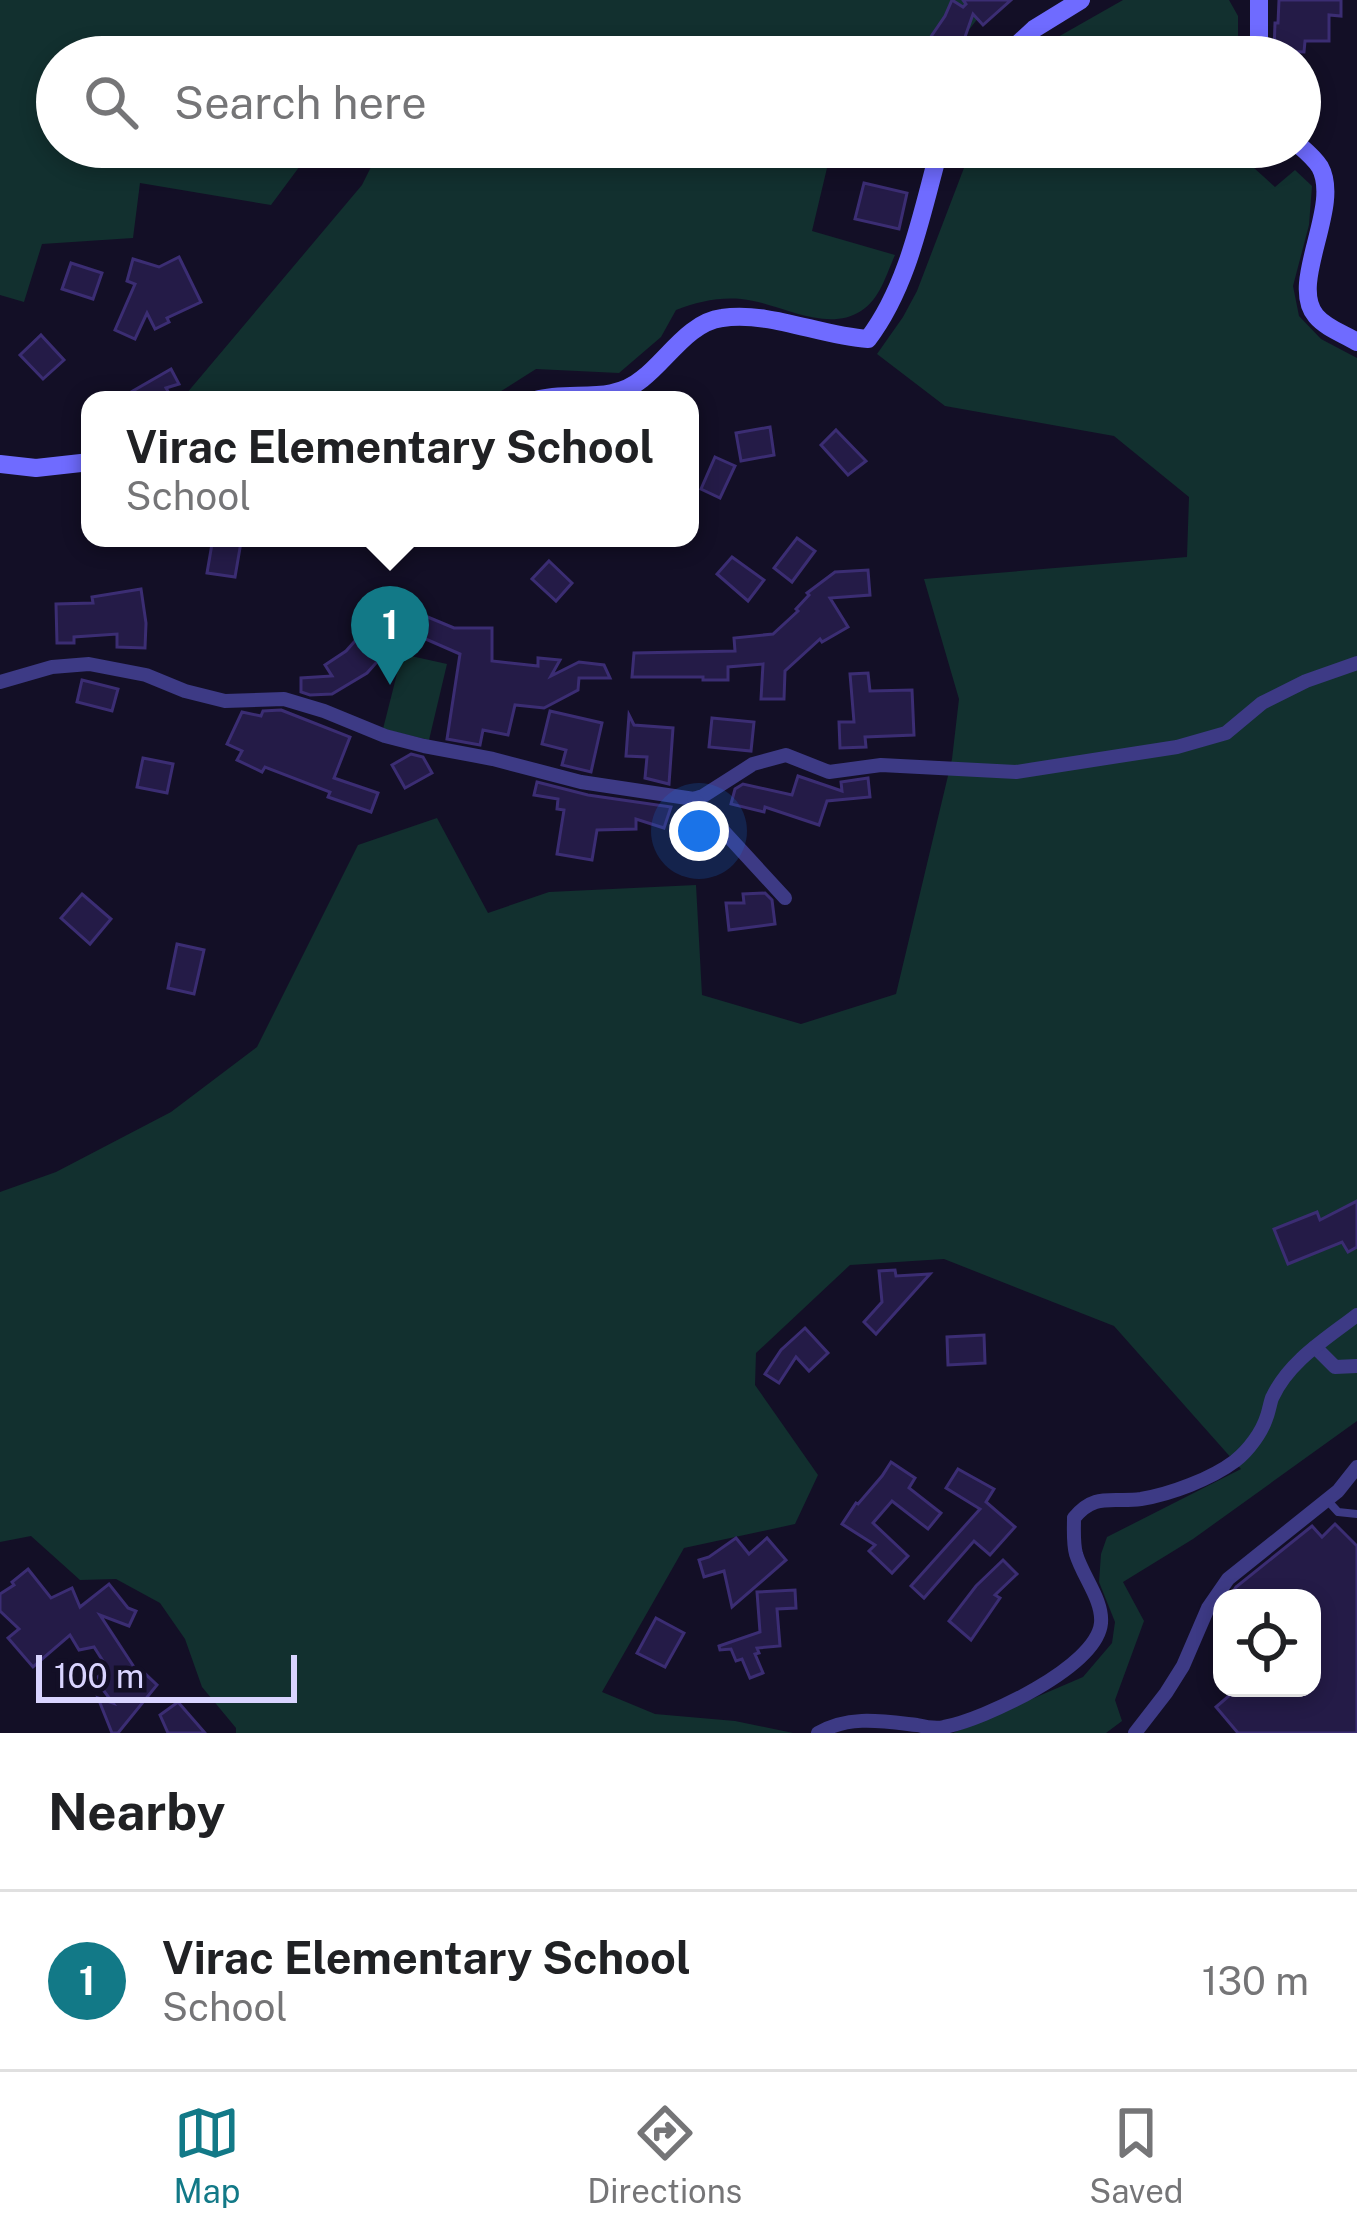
<!DOCTYPE html>
<style>
:root{--surface:#fff;--page:#f2f2f2;--text:#202124;--muted:#757577;--line:#e0e0e0;--accent:#127987}
body{margin:0;font-family:"Public Sans",sans-serif;background:var(--page);color:var(--text)}
.controls{position:absolute;right:36px;bottom:36px;display:grid;overflow:hidden;border-radius:24px;box-shadow:0 6px 18px #0003}
.controls button{width:108px;height:108px;display:grid;place-items:center;padding:0;border:0;border-bottom:3px solid var(--line);background:var(--surface);color:var(--text);font:60px sans-serif}
.scale{position:absolute;left:36px;bottom:30px;width:261px;box-sizing:border-box;padding-left:12px;border:6px solid #d9d4ff;border-top:0;font-size:33px;line-height:42px;white-space:nowrap;color:#d9d4ff;-webkit-text-stroke:9px #130f26;paint-order:stroke}
.you{position:absolute;left:699px;top:831px;width:42px;height:42px;margin:-30px;border:9px solid #fff;border-radius:50%;background:#1a73e8;box-shadow:0 0 0 18px #1a73e833}
.badge{display:grid;place-items:center;width:78px;height:78px;border-radius:50%;background:var(--accent);color:#fff;font-size:39px;font-weight:700}
.pin{position:absolute;translate:-50% -99px;filter:drop-shadow(0 3px 6px #0008)}
.pin::after{content:'';position:absolute;top:63px;width:42px;height:36px;background:inherit;clip-path:polygon(0 0,100% 0,50% 100%)}
.popup{position:absolute;left:81px;top:391px;width:618px;height:156px;box-sizing:border-box;display:grid;place-content:center;border-radius:24px;background:var(--surface);filter:drop-shadow(0 3px 9px #0005);font-size:39px;white-space:nowrap;color:var(--muted)}
.popup b{font-size:45px;color:var(--text)}
.popup::after{content:'';position:absolute;left:50%;top:100%;margin-left:-24px;border:24px solid transparent;border-top-color:var(--surface)}
.list{margin:0;padding:0;list-style:none}
h2{display:flex;justify-content:space-between;align-items:center;height:156px;margin:0;padding:0 48px;font-size:51px}
h2 small{font-size:39px;font-weight:400;color:var(--muted)}
.list li{display:grid;grid-template-columns:78px 1fr auto;gap:36px;align-items:center;box-sizing:border-box;height:180px;padding:0 48px;border-top:3px solid var(--line)}
.list b{display:block;font-size:45px;white-space:nowrap}
.list p{margin:0;font-size:39px;white-space:nowrap;color:var(--muted)}
.list em{font-size:39px;font-style:normal;color:var(--muted)}
.icon{flex:none;width:66px;height:66px;fill:none;stroke:currentColor;stroke-width:2;stroke-linecap:round;stroke-linejoin:round}
.map{position:relative;flex:none;width:1357px;height:1733px;overflow:hidden}
.search{position:absolute;background:var(--surface);box-shadow:0 6px 18px #0003;left:36px;right:36px;top:36px;height:132px;display:flex;align-items:center;gap:30px;box-sizing:border-box;padding:0 42px;border-radius:66px;color:var(--muted);font-size:45px}
.sheet{height:336px;background:var(--surface)}
nav{display:flex;justify-content:space-around;align-items:center;box-sizing:border-box;height:168px;border-top:3px solid var(--line);background:var(--surface);font-size:33px;color:var(--muted)}
nav a{display:grid;justify-items:center;gap:6px}
nav .on{color:var(--accent)}
.map>svg:first-child{display:block}
</style>
<div class="map">
<svg width="1357" height="1733" viewBox="0 0 1357 1733">
<rect width="100%" height="100%" fill="#130f26"/>
<g fill="#12302f">
<path d="M0 0H992L948 57H57V147H314L271 205 140 183 133 238 42 244 24 302 0 295Z"/>
<path d="M1123 0H1229L1238 16V57H1029L1035 50Z"/>
<path d="M381 147H894L891 152 827 168 812 231 895 255C886 275 880 299 861 311 825 334 778 302 741 299 718 297 697 302 676 310L661 337 619 373 536 369 487 400H181L362 185Z"/>
<path d="M972 147H1231L1275 187 1295 170 1312 186 1309 225 1293 286 1299 316 1321 339 1357 358V1421L1193 1539 1123 1582 1144 1621 1115 1700 1122 1721 1106 1733H953L1083 1677 1112 1643 1115 1622 1099 1582 1101 1554 1107 1537 1241 1469 1114 1326 944 1259 850 1265 756 1353 755 1385 818 1475 795 1524 684 1548 602 1692 655 1714 735 1721 793 1733H236V1728L202 1687 185 1639 160 1603 116 1579 80 1580 31 1536 0 1542V1192L56 1172 171 1112 257 1047 358 845 437 818 488 913 549 892 696 885 702 995 801 1024 896 994 952 759 959 699 924 579 1187 557 1189 497 1114 436 945 406 877 354 903 317 917 291Z"/>
<path d="M402 654 447 664 429 740 383 729Z"/>
</g>
<g fill="#241b47" stroke="#3b2d73" stroke-width="3">
<path d="M952 0 963 7 966 4 963 0H1011L983 25 973 14 958 57H920L931 45 928 41 945 16Z"/>
<path d="M1279 0H1341V16L1329 15V41H1305L1304 52 1274 51 1275 23H1278Z"/>
<path d="M864 183 907 193 899 229 855 219Z"/>
<path d="M179 257 201 302 167 318 169 322 155 329 147 313 135 339 115 330 135 284 127 281 133 259 159 267Z"/>
<path d="M71 263 102 273 93 299 62 289Z"/>
<path d="M41 335 64 360 43 379 20 355Z"/>
<path d="M171 369 179 384 166 388 173 400H128L126 395Z"/>
<path d="M770 427 774 455 741 461 736 433Z"/>
<path d="M836 430 866 461 848 475 821 445Z"/>
<path d="M715 457 735 466 720 498 701 489Z"/>
<path d="M213 538 241 542 235 577 207 573Z"/>
<path d="M797 538 815 551 792 582 774 568Z"/>
<path d="M732 557 764 580 748 601 717 574Z"/>
<path d="M549 561 572 583 556 601 532 579Z"/>
<path d="M868 570 870 595 830 598 848 627 822 642 820 639 785 671 784 699H761L763 664 728 667V680H703V677H632L634 653 735 651 734 638 773 634 798 611 796 609 809 595 807 593 835 572Z"/>
<path d="M141 589 146 623 145 648 117 647V634L74 637V643H57L56 604 93 603 92 597Z"/>
<path d="M406 608 454 628H492V661L538 666V658L560 660 551 676 579 662 604 665 610 678H579L578 690 544 708 515 705 508 735 483 730 480 745 447 739 460 654 398 627Z"/>
<path d="M379 614 402 634 367 673 332 694 310 695 301 692V678L332 676 325 665 346 651Z"/>
<path d="M868 673 870 691 912 690 914 735 865 737 866 747 840 748 839 722H854L850 674Z"/>
<path d="M82 680 118 689 112 711 77 702Z"/>
<path d="M281 710 350 737 334 778 378 793 371 812 328 797 330 792 265 767 262 772 237 760 242 751 227 744 242 712 261 716 263 711Z"/>
<path d="M550 711 602 723 591 772 562 765 566 750 542 744Z"/>
<path d="M629 715 634 725 673 728 669 784 645 778 647 757 626 756Z"/>
<path d="M712 718 754 722 751 751 709 747Z"/>
<path d="M411 754 423 757 432 773 405 788 392 765Z"/>
<path d="M143 758 173 764 167 793 137 787Z"/>
<path d="M798 776 842 791 841 782 868 778 870 797 827 801 819 825 765 807 764 812 731 804 735 789 743 784 792 795Z"/>
<path d="M537 782 588 795 671 807 664 828 636 819V829L597 830 592 860 557 854 564 810 557 809 558 799 534 795Z"/>
<path d="M765 893 772 900 775 924 729 930 726 903H744L743 894Z"/>
<path d="M82 894 111 919 90 944 61 918Z"/>
<path d="M177 944 204 950 194 994 168 988Z"/>
<path d="M1357 1201V1247L1348 1252 1342 1242 1288 1264 1274 1229 1317 1212 1320 1220Z"/>
<path d="M895 1270 896 1276 930 1274 876 1334 864 1322 882 1302 879 1271Z"/>
<path d="M805 1328 828 1353 809 1371 796 1357 779 1383 765 1374 781 1350Z"/>
<path d="M984 1335 985 1363 948 1365 947 1337Z"/>
<path d="M891 1462 915 1478 909 1488 941 1513 928 1529 892 1501 873 1523 908 1556 892 1573 869 1551 875 1545 842 1524 856 1503 858 1504 882 1476Z"/>
<path d="M958 1469 994 1489 986 1502 1015 1527 990 1555 974 1541 924 1598 911 1586 980 1509 946 1488Z"/>
<path d="M1335 1524 1357 1546V1733H1238L1216 1707 1238 1688H1312V1598H1229L1236 1587 1312 1526 1322 1537Z"/>
<path d="M736 1538 749 1554 767 1538 786 1560 732 1607 724 1571 704 1577 699 1560 709 1557Z"/>
<path d="M1003 1560 1017 1574 995 1595 1000 1598 971 1640 949 1621 976 1586Z"/>
<path d="M28 1569 51 1598 72 1588 80 1607 109 1584 128 1608 136 1611 129 1626 100 1615 136 1670 139 1668 157 1685 118 1733H112L98 1698 113 1703 95 1679 108 1669 94 1647 79 1650 70 1635 33 1667 8 1638 19 1629 0 1611V1594L14 1585 12 1582Z"/>
<path d="M795 1590 796 1608 777 1609 780 1646 757 1648 759 1653 755 1654 763 1673 750 1678 742 1659 736 1661 731 1649 720 1650 719 1646 760 1632 757 1592Z"/>
<path d="M656 1618 684 1633 665 1667 637 1653Z"/>
<path d="M178 1702 205 1733H168L160 1715Z"/>
</g>
<g fill="none" stroke-linecap="round" stroke-linejoin="round">
<path stroke="#3d3a85" stroke-width="8" d="M1328 1501 1338 1512 1357 1514"/>
<g stroke="#3d3a85" stroke-width="14">
<path d="M0 682 52 667 89 664 146 675 185 691 225 701 284 699 324 711 385 736 424 746 493 759 581 782 694 799 703 796 753 764 786 755 829 772 881 765 1016 772 1177 747 1226 733 1262 703 1306 681 1357 663"/>
<path d="M694 799 785 898"/>
<path d="M1315 1347 1335 1367 1357 1366"/>
<path d="M818 1733C849 1715 882 1721 917 1725 926 1727 935 1729 944 1727 983 1720 1097 1667 1101 1623 1103 1600 1083 1577 1076 1554 1073 1543 1074 1529 1074 1518 1095 1492 1112 1503 1141 1499 1171 1494 1211 1479 1235 1461 1249 1450 1262 1432 1267 1416 1268 1414 1271 1400 1272 1398 1289 1361 1326 1339 1357 1315"/>
<path d="M1135 1733 1166 1693 1183 1666 1208 1608 1228 1579 1338 1491 1357 1467"/>
</g>
<g stroke="#6f6bff" stroke-width="18">
<path d="M1004 57 1034 29 1081 0"/>
<path d="M1259 57V0"/>
<path d="M1300 146C1307 152 1315 159 1320 167 1342 207 1288 283 1316 316 1326 328 1344 334 1357 342"/>
<path d="M536 400C572 390 611 405 642 379 667 360 689 322 722 318 770 311 820 336 868 339 909 285 922 211 940 147"/>
<path d="M0 464 36 468 90 462"/>
</g>
</g>
</svg>
<div class="controls">
<button><svg class="icon" aria-label="locate" viewBox="0 0 24 24"><circle cx="12" cy="12" r="6"/><path d="M12 2v4M12 18v4M2 12h4M18 12h4"/></svg></button>
</div>
<div class="scale">100 m</div>
<div class="you"></div>
<div class="pin badge" style="left:390px;top:685px">1</div>
<div class="popup"><b>Virac Elementary School</b>School</div>
<div class="search"><svg class="icon" aria-label="search" viewBox="0 0 24 24"><circle cx="10" cy="10" r="6"/><path d="M15 15l6 6"/></svg>Search here</div>
</div>
<section class="sheet">
<h2>Nearby<small></small></h2>
<ul class="list">
<li><span class="badge">1</span><div><b>Virac Elementary School</b><p>School</p></div><em>130 m</em></li>
</ul>
</section>
<nav>
<a class="on"><svg class="icon" aria-label="map" viewBox="0 0 24 24"><path d="M3 6l6-2 6 2 6-2v14l-6 2-6-2-6 2zM9 4v14M15 6v14"/></svg>Map</a>
<a><svg class="icon" aria-label="directions" viewBox="0 0 24 24"><path d="M12 3l9 9-9 9-9-9zM9 14v-3h6M13 9l2 2-2 2"/></svg>Directions</a>
<a><svg class="icon" aria-label="saved" viewBox="0 0 24 24"><path d="M7 4h10v16l-5-4-5 4z"/></svg>Saved</a>
</nav>
